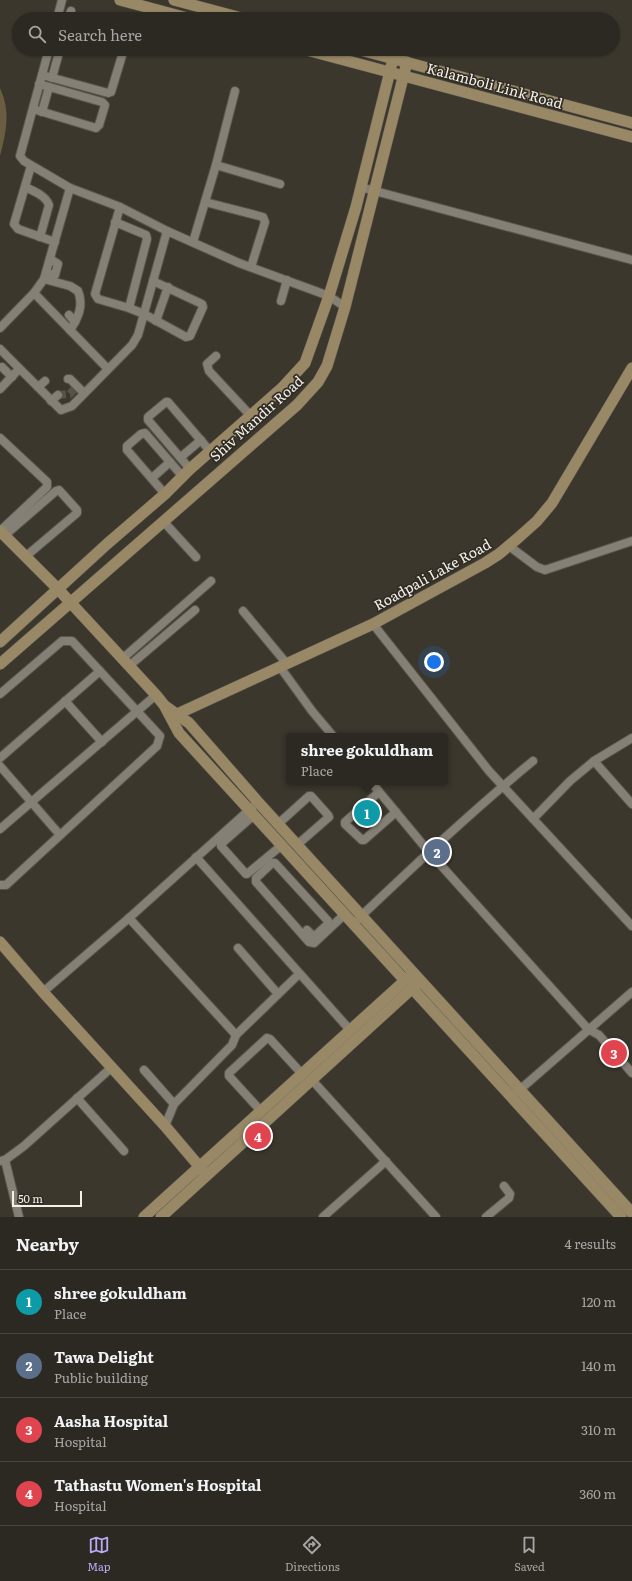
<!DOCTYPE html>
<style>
:root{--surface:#2c2922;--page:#38352f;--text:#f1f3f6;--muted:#a6a6a5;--line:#484540;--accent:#bcaaf6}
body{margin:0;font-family:Literata,serif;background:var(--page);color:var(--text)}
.scale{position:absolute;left:12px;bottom:10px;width:70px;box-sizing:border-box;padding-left:4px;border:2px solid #f4f1eb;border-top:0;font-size:11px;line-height:14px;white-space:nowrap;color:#f4f1eb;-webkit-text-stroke:3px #312d24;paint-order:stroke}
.you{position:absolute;left:434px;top:662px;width:14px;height:14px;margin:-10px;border:3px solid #fff;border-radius:50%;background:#1a73e8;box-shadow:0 0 0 6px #1a73e833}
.badge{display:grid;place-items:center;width:26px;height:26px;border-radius:50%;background:var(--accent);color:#fff;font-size:13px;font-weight:700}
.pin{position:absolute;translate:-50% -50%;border:2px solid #fff;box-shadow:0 1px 4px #0006}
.popup{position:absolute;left:286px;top:733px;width:162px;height:52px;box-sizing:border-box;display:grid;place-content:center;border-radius:4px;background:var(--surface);filter:drop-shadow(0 1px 3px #0005);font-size:13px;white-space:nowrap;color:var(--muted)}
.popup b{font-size:15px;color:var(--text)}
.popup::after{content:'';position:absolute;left:50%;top:100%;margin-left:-8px;border:8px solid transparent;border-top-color:var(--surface)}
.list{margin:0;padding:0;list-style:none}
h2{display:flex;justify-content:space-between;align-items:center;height:52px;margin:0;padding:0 16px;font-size:17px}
h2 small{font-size:13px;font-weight:400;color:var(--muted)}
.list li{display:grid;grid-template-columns:26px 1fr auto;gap:12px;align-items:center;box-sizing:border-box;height:64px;padding:0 16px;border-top:1px solid var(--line)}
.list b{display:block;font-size:15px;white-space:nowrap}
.list p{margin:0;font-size:13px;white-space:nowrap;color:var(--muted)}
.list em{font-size:13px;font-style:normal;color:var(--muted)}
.icon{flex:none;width:22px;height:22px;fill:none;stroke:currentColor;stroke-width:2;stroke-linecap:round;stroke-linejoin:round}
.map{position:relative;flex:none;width:632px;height:1217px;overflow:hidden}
.search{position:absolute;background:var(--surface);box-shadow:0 1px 3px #0004;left:12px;right:12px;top:12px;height:44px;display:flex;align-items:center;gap:10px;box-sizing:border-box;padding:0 14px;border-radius:22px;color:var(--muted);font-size:15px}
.sheet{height:308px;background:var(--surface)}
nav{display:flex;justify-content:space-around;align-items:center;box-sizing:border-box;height:56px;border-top:1px solid var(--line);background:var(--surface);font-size:11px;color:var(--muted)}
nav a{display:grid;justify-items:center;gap:2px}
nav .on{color:var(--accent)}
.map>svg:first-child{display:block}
</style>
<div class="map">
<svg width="632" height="1217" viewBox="0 0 632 1217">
<rect width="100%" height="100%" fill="#3b372d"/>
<path fill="#6a5d42" d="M0 88C11 112 6 132 0 156Z"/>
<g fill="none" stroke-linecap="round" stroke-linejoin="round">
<path stroke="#57534a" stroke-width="8" stroke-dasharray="8 4" stroke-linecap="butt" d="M58 395 70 394 75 388"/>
<g stroke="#59554d" stroke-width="10">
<g id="street">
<path d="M57 19 62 0"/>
<path d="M68 19 71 11"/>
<path d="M49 49 20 156 24 161 70 188 120 207 167 231 239 263 329 296 345 307"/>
<path d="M42 75 108 93 111 92 124 49"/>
<path d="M52 78 60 49"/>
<path d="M33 109 96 128 99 125 105 105 102 102 39 84"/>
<path d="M42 112 49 87"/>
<path d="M216 165 280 184"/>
<path d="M31 166 14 224 18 229 55 242"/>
<path d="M25 187C34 191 46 196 49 205L40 237"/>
<path d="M360 187 632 260"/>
<path d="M205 202 263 217 265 222 251 267"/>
<path d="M115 222 146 235 147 239 129 308 98 299 95 294 120 207"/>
<path d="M193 242 216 165 235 91"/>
<path d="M46 273 55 275 58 264 50 259"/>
<path d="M44 279 70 286 78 291C84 306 78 318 70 330"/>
<path d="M34 293 107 368"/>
<path d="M281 301 287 280"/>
<path d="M129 308 144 314 186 337 190 336 203 307 202 304 153 281"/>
<path d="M69 315 75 322"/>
<path d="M156 321 168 287"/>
<path d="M0 328 34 293 44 279 70 188"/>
<path d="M0 349 61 410 72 406 132 345 138 335 167 231"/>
<path d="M216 356 207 364 209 371 250 415"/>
<path d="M2 367 12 377"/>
<path d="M68 379H70L84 393"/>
<path d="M38 387 45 381"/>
<path d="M0 389 19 369"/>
<path d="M51 401 58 395"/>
<path d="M0 438 47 482V487L0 531"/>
<path d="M181 457 201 440"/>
<path d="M190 469 148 420V417L166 402H168L210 451"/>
<path d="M152 478 170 462"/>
<path d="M165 494 127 450V446L141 434 145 433 183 477"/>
<path d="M163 521 196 557"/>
<path d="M4 536 56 491 59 490 77 510V513L25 557"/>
<path d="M509 546 537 567 545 570 632 541"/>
<path d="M243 611 287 664"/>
<path d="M373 624 489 771 632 926"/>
<path d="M122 659 211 581"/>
<path d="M129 666 195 610"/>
<path d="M280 667 312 711 333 736"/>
<path d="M0 694 62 641H72L160 736 157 746 6 885H0"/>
<path d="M65 701 102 742"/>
<path d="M0 758 100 671"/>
<path d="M594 761 632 804"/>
<path d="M0 766 60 835"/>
<path d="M371 782 429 852 588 1029 599 1035 632 1073"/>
<path d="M379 792 345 822V824L362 840H364L396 812"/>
<path d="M254 815 221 844V846L246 874H247L282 845"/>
<path d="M533 819 570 781 594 761 632 738"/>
<path d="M278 824 309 796H311L328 815 329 817 297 845"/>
<path d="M0 829 156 695"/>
<path d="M196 857 350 1030"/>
<path d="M129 918 236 1035"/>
<path d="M358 919C415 865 472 811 533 761"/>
<path d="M307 930 313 936 316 935 328 924V921L275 863H272L256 878V882L309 942 314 943 345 914"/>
<path d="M238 948 278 994"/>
<path d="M43 992 129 918 258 802"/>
<path d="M144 1070 174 1104"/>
<path d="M312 1080 436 1217"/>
<path d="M516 1093 632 992"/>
<path d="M77 1098 124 1151"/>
<path d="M260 1110 229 1076V1073L267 1038 270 1039 302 1074"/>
<path d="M165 1126 174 1104 232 1045 236 1035 299 974"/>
<path d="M5 1160 19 1217"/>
<path d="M0 1161 5 1160 24 1146 111 1068"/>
<path d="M323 1217 386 1161"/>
<path d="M486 1217 509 1198 510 1194 504 1186"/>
</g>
</g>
<g stroke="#59554d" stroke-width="12">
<g id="secondary">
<path d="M120 0 191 19"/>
<path d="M174 0 245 19"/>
<path d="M303 49 632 137"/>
<path d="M357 49 632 123"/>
<path d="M0 531 58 589 156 695 164 705 179 733 621 1217"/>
<path d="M0 642 107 544 165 494 190 469 282 388 305 363 329 296 356 207 393 59"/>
<path d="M0 664 297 405 318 382 327 366 345 307 407 62"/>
<path d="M165 706 189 723 258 802 632 1213"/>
<path d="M173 716 373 624 485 563 499 554 518 538 537 521 552 503 632 368"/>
<path d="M0 942 43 992 165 1126 204 1172"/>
<path d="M144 1217 410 976"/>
<path d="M161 1217 417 984"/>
</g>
</g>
<use href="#street" stroke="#858076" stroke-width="8"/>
<use href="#secondary" stroke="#988866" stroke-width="11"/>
</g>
<g text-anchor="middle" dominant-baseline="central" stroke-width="3.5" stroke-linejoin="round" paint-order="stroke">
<g font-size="14" fill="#f4f1eb" stroke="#312d24">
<text transform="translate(495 85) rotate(15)">Kalamboli Link Road</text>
<text transform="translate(256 418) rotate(-42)">Shiv Mandir Road</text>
<text transform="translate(432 574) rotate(-29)">Roadpali Lake Road</text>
</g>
</g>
</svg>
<div class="scale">50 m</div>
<div class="you"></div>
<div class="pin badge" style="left:367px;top:813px;background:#0f9aa8">1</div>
<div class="popup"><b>shree gokuldham</b>Place</div>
<div class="pin badge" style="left:437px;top:852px;background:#5c6f8a">2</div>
<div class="pin badge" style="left:614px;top:1053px;background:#e0444e">3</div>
<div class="pin badge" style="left:258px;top:1136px;background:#e0444e">4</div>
<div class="search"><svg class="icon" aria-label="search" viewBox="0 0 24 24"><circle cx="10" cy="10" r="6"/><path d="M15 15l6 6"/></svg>Search here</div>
</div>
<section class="sheet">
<h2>Nearby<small>4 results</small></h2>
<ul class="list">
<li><span class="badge" style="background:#0f9aa8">1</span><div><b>shree gokuldham</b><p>Place</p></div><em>120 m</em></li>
<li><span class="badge" style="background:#5c6f8a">2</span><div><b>Tawa Delight</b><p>Public building</p></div><em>140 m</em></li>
<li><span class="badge" style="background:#e0444e">3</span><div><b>Aasha Hospital</b><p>Hospital</p></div><em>310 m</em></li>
<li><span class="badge" style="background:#e0444e">4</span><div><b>Tathastu Women's Hospital</b><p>Hospital</p></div><em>360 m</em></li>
</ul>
</section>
<nav>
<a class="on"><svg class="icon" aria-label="map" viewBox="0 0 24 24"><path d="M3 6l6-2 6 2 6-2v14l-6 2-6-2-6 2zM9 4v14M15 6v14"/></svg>Map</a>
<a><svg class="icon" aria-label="directions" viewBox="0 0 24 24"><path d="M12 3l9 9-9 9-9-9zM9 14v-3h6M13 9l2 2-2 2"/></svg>Directions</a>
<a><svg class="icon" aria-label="saved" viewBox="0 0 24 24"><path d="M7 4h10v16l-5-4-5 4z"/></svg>Saved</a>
</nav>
